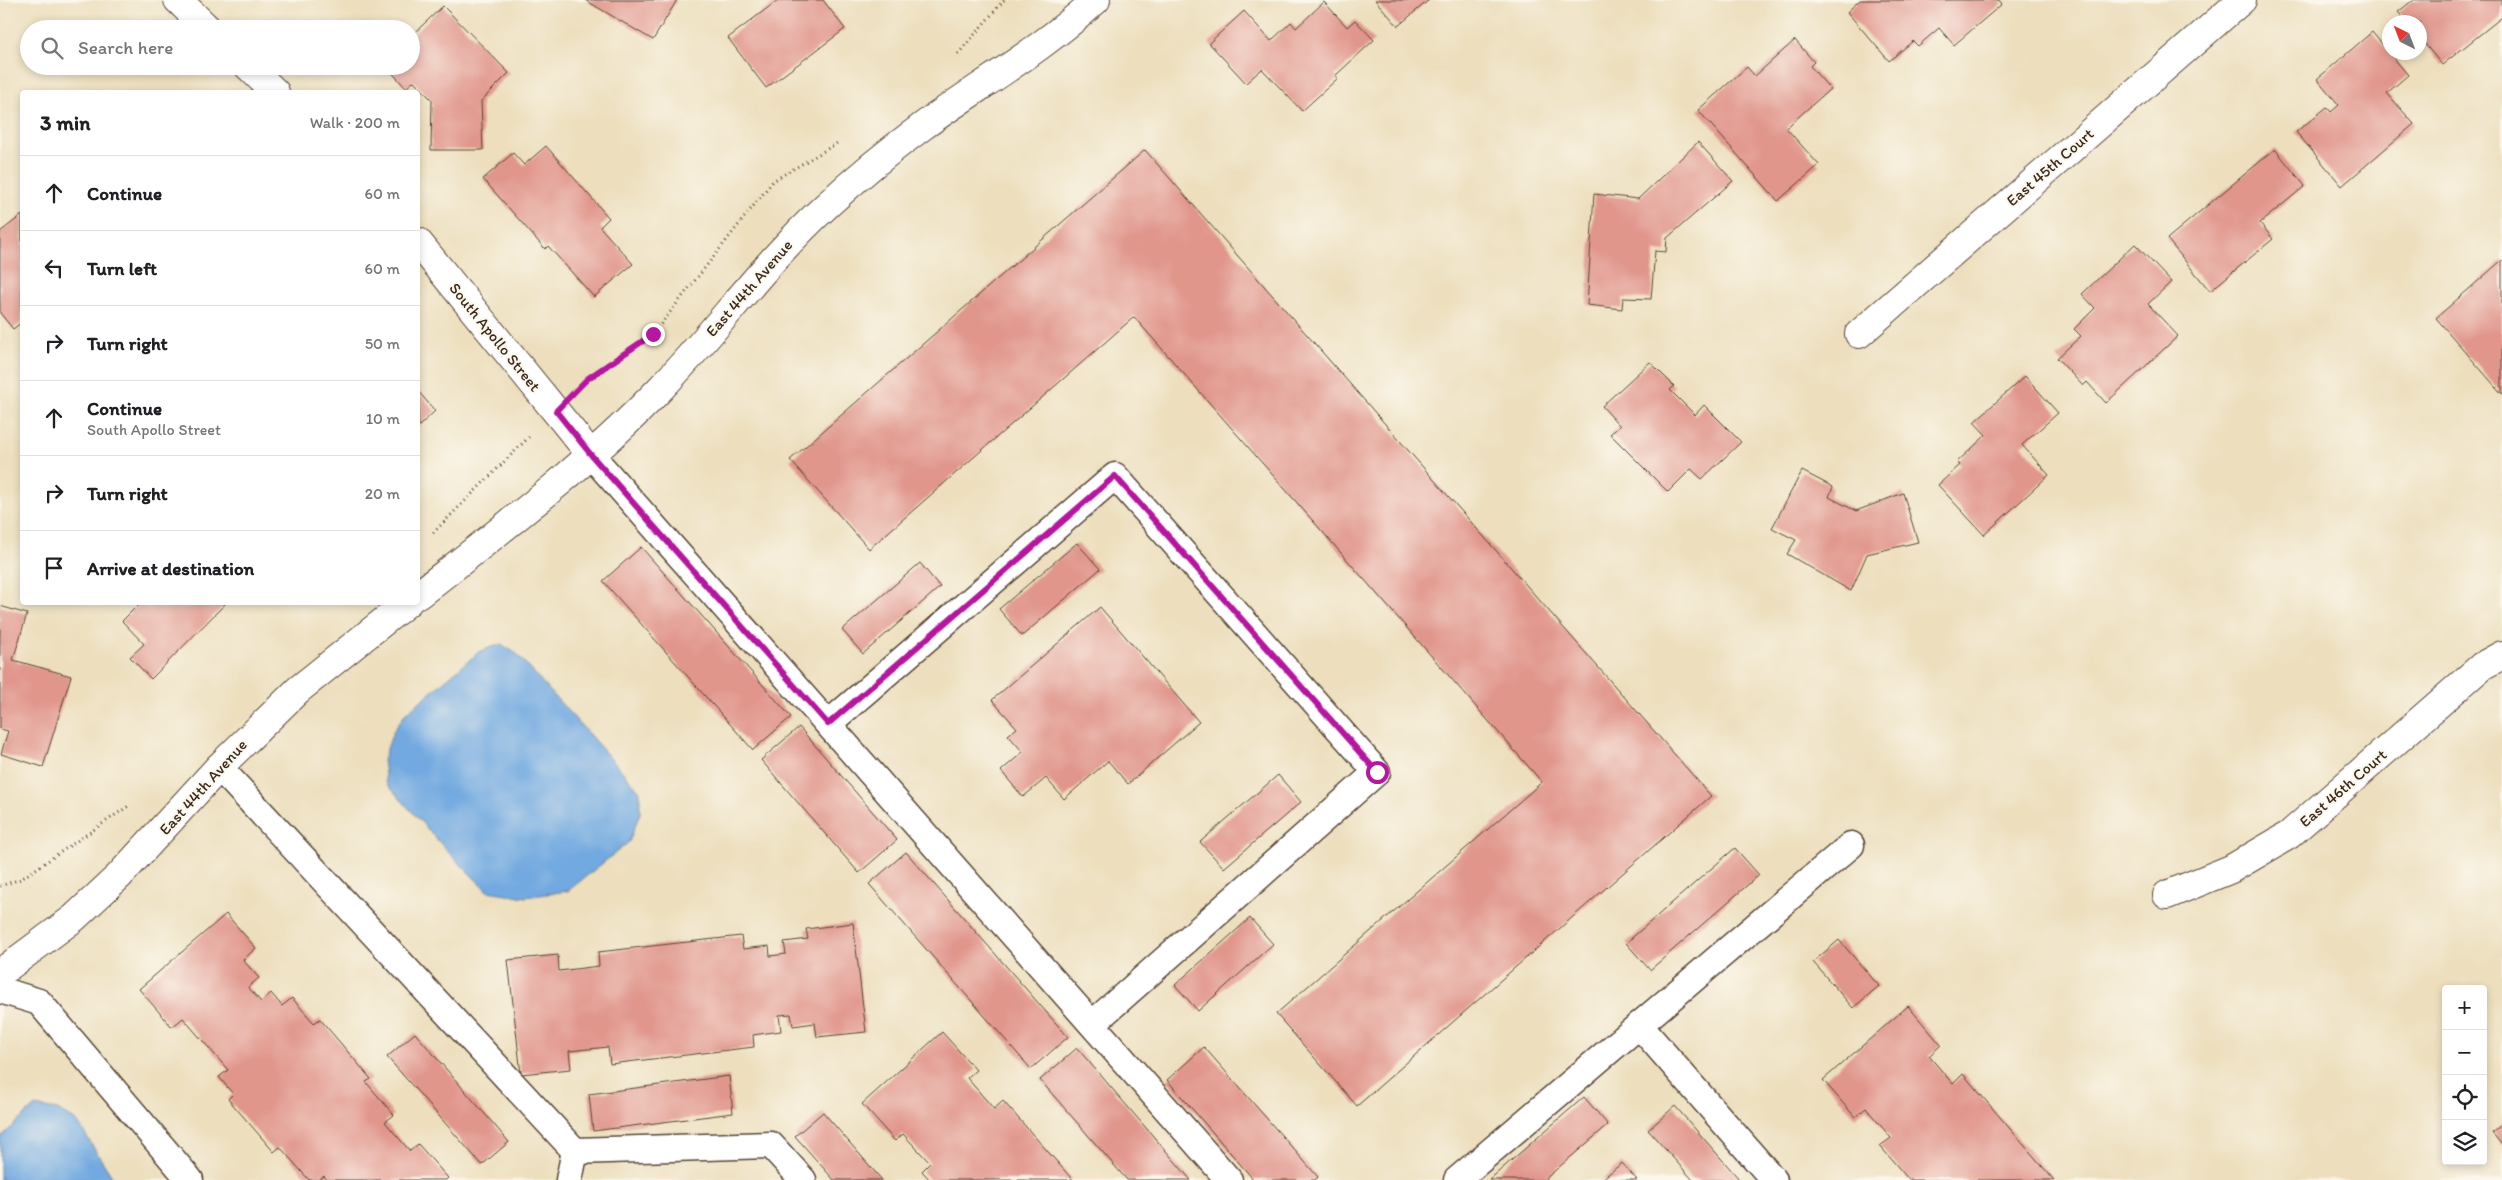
<!DOCTYPE html>
<meta charset="utf-8">
<style>
:root{--surface:#fff;--page:#f2f2f2;--text:#202124;--muted:#757577;--line:#e0e0e0}
body{margin:0;font-family:Itim,sans-serif;background:var(--page);color:var(--text)}
.controls{position:absolute;right:15px;bottom:15px;display:grid;overflow:hidden;border-radius:5px;box-shadow:0 2px 8px #0003}
.controls button{width:45px;height:45px;display:grid;place-items:center;padding:0;border:0;border-bottom:1px solid var(--line);background:var(--surface);color:var(--text);font:25px sans-serif}
.compass{position:absolute;left:2382px;top:15px;width:45px;height:45px;border-radius:50%;background:var(--surface);box-shadow:0 2px 8px #0003;rotate:318deg}
.stop{position:absolute;width:15px;height:15px;margin:-11px;border:4px solid #b5179e;border-radius:50%;background:#fff}
.stop.end{background:#b5179e;border-color:#fff;box-shadow:0 1px 5px #0008}
.list{margin:0;padding:0;list-style:none}
h2{display:flex;justify-content:space-between;align-items:center;height:65px;margin:0;padding:0 20px;font-size:21px}
h2 small{font-size:16px;font-weight:400;color:var(--muted)}
.list li{display:grid;grid-template-columns:32px 1fr auto;gap:15px;align-items:center;box-sizing:border-box;height:75px;padding:0 20px;border-top:1px solid var(--line)}
.list b{display:block;font-size:19px;white-space:nowrap}
.list p{margin:0;font-size:16px;white-space:nowrap;color:var(--muted)}
.list em{font-size:16px;font-style:normal;color:var(--muted)}
.icon{flex:none;width:28px;height:28px;fill:none;stroke:currentColor;stroke-width:2;stroke-linecap:round;stroke-linejoin:round}
.map{position:relative;flex:none;width:2502px;height:1180px;overflow:hidden}
.search{position:absolute;background:var(--surface);box-shadow:0 2px 8px #0003;left:20px;top:20px;width:400px;height:55px;display:flex;align-items:center;gap:12px;box-sizing:border-box;padding:0 18px;border-radius:28px;color:var(--muted);font-size:19px}
.panel{position:absolute;background:var(--surface);box-shadow:0 2px 8px #0003;left:20px;top:90px;width:400px;height:515px;border-radius:5px}
.map>svg:first-child{display:block}
</style>
<div class="map">
<svg width="2502" height="1180" viewBox="0 0 2502 1180">
<rect width="100%" height="100%" fill="#fbf7ec"/>
<filter id="ink" filterUnits="userSpaceOnUse"><feTurbulence type="fractalNoise" baseFrequency=".02" numOctaves="2"/><feDisplacementMap in="SourceGraphic" scale="10" xChannelSelector="R" yChannelSelector="G"/><feConvolveMatrix kernelMatrix="1 2 1 2 8 2 1 2 1" color-interpolation-filters="sRGB"/></filter>
<filter id="wash" filterUnits="userSpaceOnUse"><feTurbulence type="fractalNoise" baseFrequency=".0096" numOctaves="4" result="noise"/><feDisplacementMap in="SourceGraphic" scale="20" xChannelSelector="R" yChannelSelector="G"/><feGaussianBlur stdDeviation="1.12" result="paint"/><feColorMatrix in="noise" values="0 0 0 0 0 0 0 0 0 0 0 0 0 0 0 0 0 1.4 0 .05"/><feComposite in="paint" operator="in"/></filter>
<g filter="url(#wash)">
<rect width="100%" height="100%" fill="#eddfbe"/>
<g fill="#71a9e0" stroke="#566a7f">
<path d="M501 644 515 652 640 791V813L629 842 568 891 526 897 487 891 449 853 386 783 383 760 393 732 406 713 480 651Z"/>
<path d="M35 1106 58 1110 77 1121 114 1180H0V1138Z"/>
</g>
<g id="blocks">
<g fill="#e1968c">
<path d="M585 0H677L653 40Z"/>
<path d="M778 0H823L845 29 766 88 728 38Z"/>
<path d="M1375 0H1429L1398 26Z"/>
<path d="M1860 0H1999L2002 4 1954 45 1939 28 1918 46 1913 41 1889 61 1847 12Z"/>
<path d="M2413 0H2502V17L2442 65 2420 38V22H2407L2398 12Z"/>
<path d="M1324 2 1347 27 1355 20 1374 40 1335 76 1338 78 1302 111 1262 69 1246 83 1209 43 1244 11 1271 41 1291 22 1296 28Z"/>
<path d="M443 6 509 73 481 101 483 150H431L432 100 414 81 406 88 386 66H411V36Z"/>
<path d="M2372 32 2408 75 2387 93 2414 124 2342 186 2296 132 2327 107 2331 112 2339 105 2317 79Z"/>
<path d="M1795 40 1814 62 1810 66 1830 89 1786 128 1819 165 1778 201 1698 110 1747 67 1755 76Z"/>
<path d="M1698 142 1733 181 1667 238 1666 252 1655 251 1651 299 1623 298 1622 309 1587 305 1594 194 1638 199Z"/>
<path d="M546 146 609 218 600 227 633 264 594 297 548 246 545 249 483 179 513 153 524 165Z"/>
<path d="M2275 149 2305 186 2260 223 2273 239 2210 291 2167 239Z"/>
<path d="M1145 150 1711 796 1357 1106 1276 1014 1542 782 1134 317 869 549 790 460Z"/>
<path d="M22 215V322L13 329 0 313V232Z"/>
<path d="M2135 244 2171 282 2148 304 2178 336 2106 403 2087 382 2083 386 2057 358 2081 336 2074 329 2095 308 2082 294Z"/>
<path d="M2502 260V394L2436 318Z"/>
<path d="M1650 362 1674 386 1670 390 1695 415 1704 405 1741 442 1702 479 1691 469 1668 492 1610 434 1620 426 1602 406Z"/>
<path d="M2025 376 2058 413 2022 445 2049 475 1984 535 1938 485 1960 465 1957 462 1986 435 1974 422Z"/>
<path d="M418 391 435 411 418 427Z"/>
<path d="M1802 471 1833 487 1829 497 1856 511 1903 493 1918 542 1867 554 1851 591 1787 554 1796 540 1772 528Z"/>
<path d="M1077 543 1100 569 1022 636 999 609Z"/>
<path d="M641 547 791 717 753 750 603 581Z"/>
<path d="M920 563 940 587 863 654 842 630Z"/>
<path d="M141 602H227L151 679 130 657 144 644 122 621Z"/>
<path d="M0 606 27 614 13 660 71 676 43 767 1 754 8 731 0 729Z"/>
<path d="M1100 607 1199 722 1128 784 1108 761 1064 799 1046 778 1023 797 1001 771 1023 752 1008 735 1017 728 992 700Z"/>
<path d="M799 727 897 840 859 873 761 760Z"/>
<path d="M1278 775 1301 802 1224 868 1200 842Z"/>
<path d="M1735 848 1759 875 1650 970 1626 943Z"/>
<path d="M906 852 1068 1037 1031 1069 869 884Z"/>
<path d="M226 914 256 948 243 960 259 978 248 987 261 1002 271 993 282 1006 292 998 314 1023 320 1019 371 1079 366 1082 394 1115 385 1122 410 1151 418 1144 448 1178 446 1180H327L324 1176 319 1180H309L280 1147 274 1152 228 1099 233 1094 219 1077 228 1070 183 1018 172 1027 139 989Z"/>
<path d="M1250 918 1273 944 1198 1011 1175 985Z"/>
<path d="M853 923 866 1032 817 1037 815 1023 793 1026 791 1014 779 1015 781 1031 753 1035 754 1047 610 1064 608 1047 569 1051 571 1069 521 1074 508 960 558 955 559 971 599 966 598 952 741 936 743 949 769 946 770 956 786 954 784 942 808 939 806 929Z"/>
<path d="M1839 940 1879 986 1853 1008 1813 962Z"/>
<path d="M1908 1006 1941 1045 1929 1056 1953 1084 1963 1074 2054 1180H1909L1880 1146 1891 1138 1866 1108 1855 1117 1823 1080Z"/>
<path d="M942 1032 976 1070 967 1078 994 1109 1003 1101 1073 1180H930L922 1171 930 1163 903 1134 895 1141 862 1104Z"/>
<path d="M415 1033 509 1142 482 1165 387 1057Z"/>
<path d="M1204 1047 1318 1177 1315 1180H1254L1167 1080Z"/>
<path d="M1077 1048 1191 1180H1127L1040 1080Z"/>
<path d="M729 1076 733 1113 593 1131 589 1094Z"/>
<path d="M1584 1097 1608 1125 1544 1180H1489Z"/>
<path d="M1675 1106 1740 1180H1693L1648 1130Z"/>
<path d="M823 1112 882 1180H834L795 1136Z"/>
<path d="M2502 1124V1145L2492 1133Z"/>
<path d="M1622 1163 1637 1180H1601Z"/>
</g>
</g>
</g>
<g filter="url(#ink)">
<use href="#blocks" fill-opacity="0" stroke="#564536" stroke-width="1"/>
<g fill="none" stroke-linecap="round" stroke-linejoin="round">
<g stroke="#564536" stroke-width="29">
<g id="lane">
<path d="M592 456 1229 1180"/>
<path d="M828 724 1115 476 1377 772 1092 1024"/>
<path d="M219 767 575 1151 771 1145 803 1180"/>
<path d="M0 990 39 1002 190 1180"/>
<path d="M1639 1025 1774 1180"/>
<path d="M569 1180 575 1151"/>
<path d="M1457 1180 1851 845"/>
</g>
</g>
<g stroke="#564536" stroke-width="30">
<g id="street">
<path d="M178 0 208 29"/>
<path d="M248 66 275 92"/>
<path d="M418 242 592 456"/>
<path d="M1859 334 2242 0"/>
<path d="M2167 895 2231 869 2289 835 2482 666 2502 655"/>
</g>
</g>
<g stroke="#564536" stroke-width="30">
<g id="secondary">
<path d="M418 595C502 529 586 466 660 389 717 330 764 263 825 207 856 178 889 151 923 126 981 84 1043 49 1096 0"/>
<path d="M0 973 74 918 119 876 219 767 298 690 408 602"/>
</g>
</g>
<g stroke="#564536" stroke-width="3" stroke-dasharray="1 4" stroke-linecap="butt">
<path d="M958 54 1004 0"/>
<path d="M582 385 653 334 773 181 839 142"/>
<path d="M433 533 529 437"/>
<path d="M0 886 21 879 130 805"/>
</g>
<use href="#lane" stroke="#fff" stroke-width="26"/>
<use href="#street" stroke="#fff" stroke-width="28"/>
<use href="#secondary" stroke="#fff" stroke-width="28"/>
</g>
</g>
<g fill="none" stroke-linecap="round" stroke-linejoin="round" filter="url(#ink)">
<path stroke="#b5179e" stroke-width="6" d="M653 334 587 379 556 411 592 456 828 724 1115 476 1377 772"/>
</g>
<g text-anchor="middle" dominant-baseline="central" stroke-width="4" stroke-linejoin="round" paint-order="stroke">
<g font-size="16" fill="#3b2a1e" stroke="#fbf7ec">
<text transform="translate(2050 167) rotate(-41)">East 45th Court</text>
<text transform="translate(749 288) rotate(-49)">East 44th Avenue</text>
<text transform="translate(495 337) rotate(51)">South Apollo Street</text>
<text transform="translate(203 787) rotate(-48)">East 44th Avenue</text>
<text transform="translate(2343 788) rotate(-41)">East 46th Court</text>
</g>
</g>
</svg>
<div class="controls">
<button>+</button>
<button>−</button>
<button><svg class="icon" aria-label="locate" viewBox="0 0 24 24"><circle cx="12" cy="12" r="6"/><path d="M12 2v4M12 18v4M2 12h4M18 12h4"/></svg></button>
<button><svg class="icon" aria-label="layers" viewBox="0 0 24 24"><path d="M12 4l9 5-9 5-9-5zM3 14l9 5 9-5"/></svg></button>
</div>
<svg class="compass" viewBox="-18 -18 36 36"><path d="M0-13l5 13h-10z" fill="#e53935"/><path d="M0 13l5-13h-10z" fill="#757577"/></svg>
<div class="stop" style="left:1377px;top:772px"></div>
<div class="stop end" style="left:653px;top:334px"></div>
<div class="search"><svg class="icon" aria-label="search" viewBox="0 0 24 24"><circle cx="10" cy="10" r="6"/><path d="M15 15l6 6"/></svg>Search here</div>
<section class="panel">
<h2>3 min<small>Walk · 200 m</small></h2>
<ul class="list">
<li><svg class="icon" aria-label="ahead" viewBox="0 0 24 24"><path d="M12 20V5M6 11l6-6 6 6"/></svg><div><b>Continue</b></div><em>60 m</em></li>
<li><svg class="icon" aria-label="left" viewBox="0 0 24 24"><path d="M17 20v-9H6M10 6l-5 5 5 5"/></svg><div><b>Turn left</b></div><em>60 m</em></li>
<li><svg class="icon" aria-label="right" viewBox="0 0 24 24"><path d="M7 20v-9h11M14 6l5 5-5 5"/></svg><div><b>Turn right</b></div><em>50 m</em></li>
<li><svg class="icon" aria-label="ahead" viewBox="0 0 24 24"><path d="M12 20V5M6 11l6-6 6 6"/></svg><div><b>Continue</b><p>South Apollo Street</p></div><em>10 m</em></li>
<li><svg class="icon" aria-label="right" viewBox="0 0 24 24"><path d="M7 20v-9h11M14 6l5 5-5 5"/></svg><div><b>Turn right</b></div><em>20 m</em></li>
<li><svg class="icon" aria-label="arrive" viewBox="0 0 24 24"><path d="M6 21V4h12l-3 4 3 4H6"/></svg><div><b>Arrive at destination</b></div></li>
</ul>
</section>
</div>
